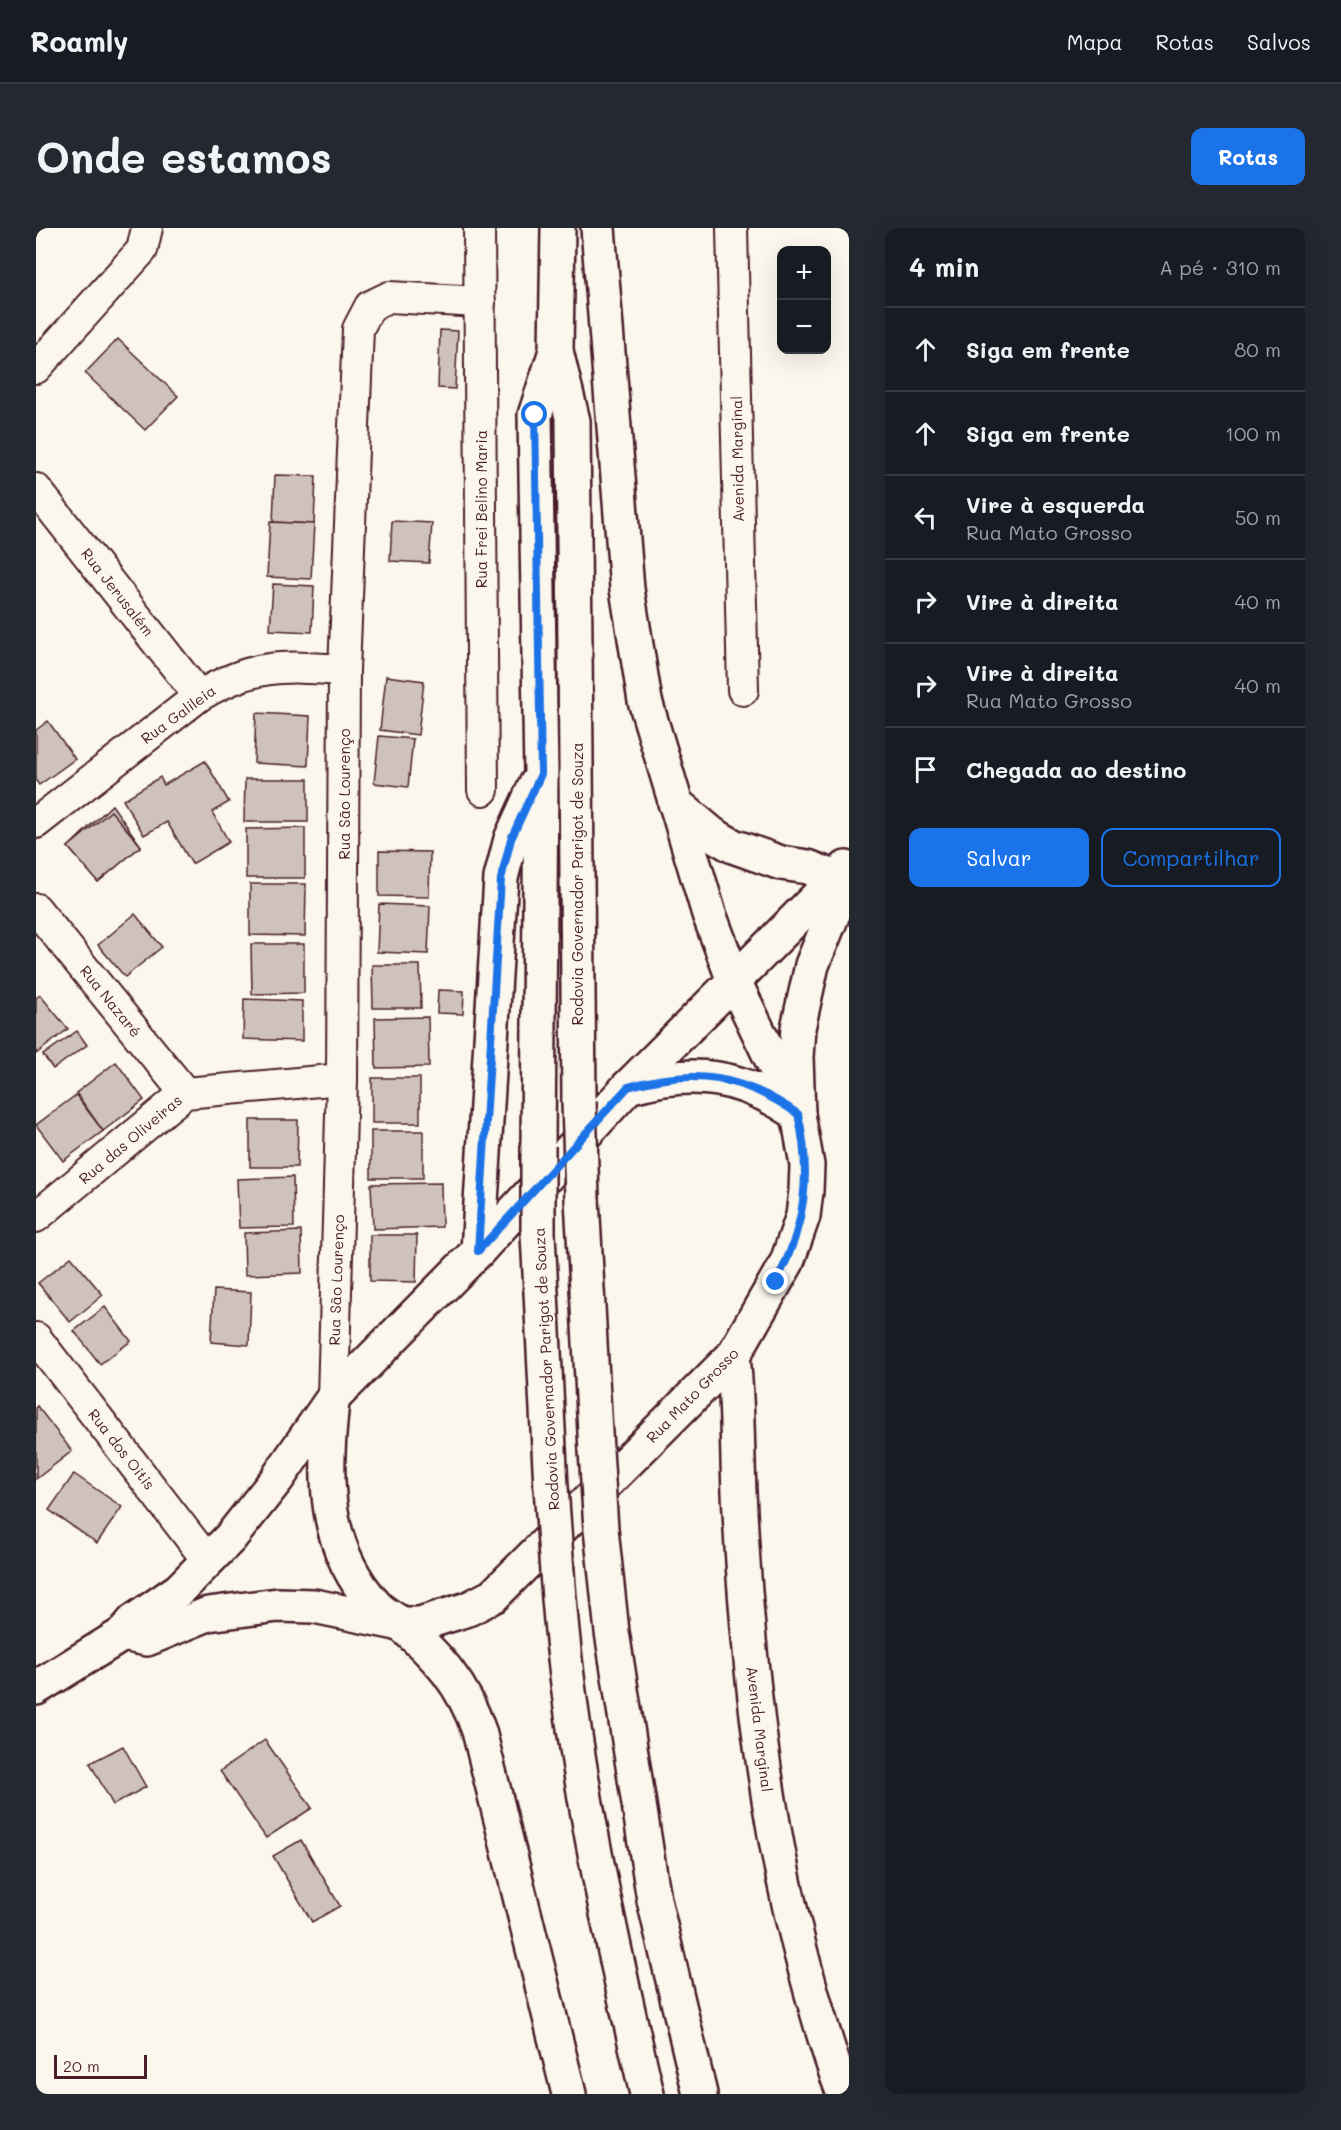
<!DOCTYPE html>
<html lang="pt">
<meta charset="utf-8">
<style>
:root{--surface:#171b24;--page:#242831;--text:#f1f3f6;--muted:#9ea1a6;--line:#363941;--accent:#1a73e8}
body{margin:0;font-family:Mali,sans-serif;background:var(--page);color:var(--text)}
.controls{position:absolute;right:18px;top:18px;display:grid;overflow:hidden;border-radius:12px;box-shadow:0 6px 24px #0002}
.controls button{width:54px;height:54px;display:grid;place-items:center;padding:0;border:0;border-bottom:2px solid var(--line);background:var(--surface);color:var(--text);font:30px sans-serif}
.scale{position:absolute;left:18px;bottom:15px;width:93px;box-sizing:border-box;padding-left:6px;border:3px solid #4a1f2b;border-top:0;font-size:16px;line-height:21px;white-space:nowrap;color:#4a1f2b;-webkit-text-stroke:4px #fbf7ec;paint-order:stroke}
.stop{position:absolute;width:18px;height:18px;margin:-14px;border:4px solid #1a73e8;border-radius:50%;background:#fff}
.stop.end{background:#1a73e8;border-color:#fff;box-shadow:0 2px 6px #0008}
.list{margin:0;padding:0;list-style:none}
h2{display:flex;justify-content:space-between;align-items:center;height:78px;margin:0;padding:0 24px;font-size:26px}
h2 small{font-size:20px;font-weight:400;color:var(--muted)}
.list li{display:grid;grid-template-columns:39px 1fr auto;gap:18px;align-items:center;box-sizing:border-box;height:84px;padding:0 24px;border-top:2px solid var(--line)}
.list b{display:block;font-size:22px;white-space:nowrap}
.list p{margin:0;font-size:20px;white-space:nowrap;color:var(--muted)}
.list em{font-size:20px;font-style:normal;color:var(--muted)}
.actions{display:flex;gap:12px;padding:18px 24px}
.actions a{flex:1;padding:14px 0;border:2px solid var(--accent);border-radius:12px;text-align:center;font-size:21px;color:var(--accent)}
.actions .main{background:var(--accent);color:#fff}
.icon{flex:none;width:33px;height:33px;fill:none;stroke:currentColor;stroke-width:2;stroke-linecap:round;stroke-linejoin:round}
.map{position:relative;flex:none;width:813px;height:1866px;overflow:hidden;border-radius:12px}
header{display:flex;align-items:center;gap:36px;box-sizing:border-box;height:84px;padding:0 30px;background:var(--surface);border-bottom:2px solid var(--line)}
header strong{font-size:28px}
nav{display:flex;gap:33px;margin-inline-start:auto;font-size:21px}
.intro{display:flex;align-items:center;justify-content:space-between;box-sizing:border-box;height:144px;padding:0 36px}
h1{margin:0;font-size:42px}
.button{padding:15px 27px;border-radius:12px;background:var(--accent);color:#fff;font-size:21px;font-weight:700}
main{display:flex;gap:36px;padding:0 36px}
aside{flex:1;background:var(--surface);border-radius:12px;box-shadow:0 6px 24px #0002}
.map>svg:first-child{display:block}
</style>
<header>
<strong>Roamly</strong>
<nav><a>Mapa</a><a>Rotas</a><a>Salvos</a></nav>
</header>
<div class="intro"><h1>Onde estamos</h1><a class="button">Rotas</a></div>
<main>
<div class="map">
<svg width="813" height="1866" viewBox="0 0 813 1866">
<rect width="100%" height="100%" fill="#fbf7ec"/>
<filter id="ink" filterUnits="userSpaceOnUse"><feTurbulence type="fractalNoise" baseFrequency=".0167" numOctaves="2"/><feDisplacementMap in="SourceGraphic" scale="12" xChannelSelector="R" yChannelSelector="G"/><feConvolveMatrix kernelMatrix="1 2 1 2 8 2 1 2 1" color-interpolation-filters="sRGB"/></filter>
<g filter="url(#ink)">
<g fill="#cfc2bc" stroke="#4a1f2b" stroke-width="1.5">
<path d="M404 102 422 103 419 161 402 160Z"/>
<path d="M82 111 142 168 109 202 49 145Z"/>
<path d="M239 247 280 248 278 296 237 294Z"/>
<path d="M356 293 396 295 393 335 354 333Z"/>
<path d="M234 294 278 296 275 351 231 349Z"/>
<path d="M237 356 278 358 276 404 234 402Z"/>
<path d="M350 448 388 453 382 507 344 502Z"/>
<path d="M220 485 274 488 272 538 218 535Z"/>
<path d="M12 493 39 531 3 557 0 553V502Z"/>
<path d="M343 508 377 511 372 559 338 555Z"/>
<path d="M169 533 193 574 176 584 193 614 156 636 131 594 108 607 87 572 124 549 128 557Z"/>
<path d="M209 551H272V594H208Z"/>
<path d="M76 577 105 618 62 654 32 619Z"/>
<path d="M75 583 105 618 62 654 32 619Z"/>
<path d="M269 600V650H210V601Z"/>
<path d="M343 623 394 624 393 669 343 668Z"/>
<path d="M214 656H270L269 708 214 707Z"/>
<path d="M343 676 394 678 392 726 341 724Z"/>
<path d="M99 686 126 719 89 749 62 717Z"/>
<path d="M215 716H268V765L216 766Z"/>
<path d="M336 737H384L385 780H337Z"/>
<path d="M402 762 428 763 427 786 401 785Z"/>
<path d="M4 767 32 801 0 826V770Z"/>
<path d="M208 771 266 773V813L207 811Z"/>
<path d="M392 789 393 839 340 840 339 790Z"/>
<path d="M41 803 51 817 17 841 7 827Z"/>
<path d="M80 834 108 872 67 903 40 865Z"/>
<rect x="336" y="850" width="48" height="45"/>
<path d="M40 867 67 903 27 933 0 897Z"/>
<path d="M214 892H262L261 939H214Z"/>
<rect x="335" y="903" width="52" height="47"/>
<path d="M257 949 258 999 203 1000 201 951Z"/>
<path d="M405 955 406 999 337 1001 335 956Z"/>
<path d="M265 1003 266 1045 209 1047 208 1005Z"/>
<path d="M334 1007H381L380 1054 334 1053Z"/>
<path d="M35 1029 67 1067 34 1094 2 1055Z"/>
<path d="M178 1062 215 1064 213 1117 175 1114Z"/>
<path d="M69 1079 95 1113 64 1136 38 1103Z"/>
<path d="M1 1178 36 1223 0 1251V1179Z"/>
<path d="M38 1246 86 1279 61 1315 13 1282Z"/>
<path d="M229 1512 276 1580 230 1610 184 1543Z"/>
<path d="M87 1518 110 1559 77 1577 54 1535Z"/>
<path d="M265 1612 304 1678 276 1694 237 1628Z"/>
</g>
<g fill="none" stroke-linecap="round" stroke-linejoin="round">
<g stroke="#4a1f2b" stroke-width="34">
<g id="minor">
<path d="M443 0 447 562"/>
<path d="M696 0 707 462"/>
<path d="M0 140 106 22 111 0"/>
<path d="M0 261 163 468"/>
<path d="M0 595 163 468C218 435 247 438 308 442"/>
<path d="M0 681 149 865"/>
<path d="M0 989 149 865 306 851"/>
<path d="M0 1110 172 1333"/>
<path d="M297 1170 306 851 308 442 322 101 334 78 353 69 444 74"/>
</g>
</g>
<g stroke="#4a1f2b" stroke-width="38">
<g id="tertiary">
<path d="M698 753 810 640"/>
<path d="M762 886 760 829 762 800 776 737 803 671 800 650"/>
<path d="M697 1128C702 1174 701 1218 703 1264 711 1433 729 1603 776 1766 786 1800 795 1834 808 1866"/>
</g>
</g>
<g stroke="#4a1f2b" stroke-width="38">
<g id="primary">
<path d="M522 0 520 123 537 193 543 873"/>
<path d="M639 575 676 606 697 618 745 635 772 639 800 650"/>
<path d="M592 859C657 840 706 847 762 886"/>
<path d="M502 918 505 546 499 187 520 123"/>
<path d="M546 971 560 1222"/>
<path d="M502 1006 515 1259"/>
<path d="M442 1023 465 650 475 611 500 556"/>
<path d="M296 1174C288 1249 286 1318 340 1378 347 1386 358 1390 366 1397 403 1430 427 1456 443 1503L533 1866"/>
<path d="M565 1301 576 1404 618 1672 664 1866"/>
<path d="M521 1344C533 1520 571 1694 611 1866"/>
<path d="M87 1406 111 1411 172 1386 242 1377 278 1378 365 1396H384L432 1381 457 1368 697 1128 751 1034 767 988 770 963 771 937 762 886 698 753 673 686 609 473 591 361 562 0"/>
<path d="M0 1460 87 1406 98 1393 143 1362 194 1310 241 1251 297 1170 442 1023 592 859 698 753"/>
</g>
</g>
<use href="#minor" stroke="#fbf7ec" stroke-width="30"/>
<use href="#tertiary" stroke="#fbf7ec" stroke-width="33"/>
<use href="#primary" stroke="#fbf7ec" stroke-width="33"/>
<g stroke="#4a1f2b" stroke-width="38" stroke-linecap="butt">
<g id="primary-bridge">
<path d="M543 873 546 971"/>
<path d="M502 918V1006"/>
<path d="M560 1222 565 1301"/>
<path d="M515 1259 521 1344"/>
</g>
</g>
<use href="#primary-bridge" stroke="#fbf7ec" stroke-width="33"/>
</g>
</g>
<g fill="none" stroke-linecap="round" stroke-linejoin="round" filter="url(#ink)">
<path stroke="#1a73e8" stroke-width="8" d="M499 187 505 546 475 611 465 651 442 1023 592 859C657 840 706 847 762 886 776 946 769 1000 740 1054"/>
</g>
<g text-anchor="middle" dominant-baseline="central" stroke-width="4.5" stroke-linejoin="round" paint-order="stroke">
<g font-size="15" fill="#4a1f2b" stroke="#fbf7ec">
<text transform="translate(701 231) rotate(-91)">Avenida Marginal</text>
<text transform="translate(445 281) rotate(-90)">Rua Frei Belino Maria</text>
<text transform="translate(82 364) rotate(52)">Rua Jerusalém</text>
<text transform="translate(142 486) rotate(-36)">Rua Galileia</text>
<text transform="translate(308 566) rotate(-90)">Rua São Lourenço</text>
<text transform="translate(541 656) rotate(-90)">Rodovia Governador Parigot de Souza</text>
<text transform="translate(75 773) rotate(51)">Rua Nazaré</text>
<text transform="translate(94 911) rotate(-40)">Rua das Oliveiras</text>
<text transform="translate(300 1052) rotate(-88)">Rua São Lourenço</text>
<text transform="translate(510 1141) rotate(-93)">Rodovia Governador Parigot de Souza</text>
<text transform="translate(656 1167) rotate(-46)">Rua Mato Grosso</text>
<text transform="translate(86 1221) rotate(52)">Rua dos Oitis</text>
<text transform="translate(724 1501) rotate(83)">Avenida Marginal</text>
</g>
</g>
</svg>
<div class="controls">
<button>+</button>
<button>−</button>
</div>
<div class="scale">20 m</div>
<div class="stop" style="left:499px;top:187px"></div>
<div class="stop end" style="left:740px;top:1054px"></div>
</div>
<aside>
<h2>4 min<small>A pé · 310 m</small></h2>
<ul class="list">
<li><svg class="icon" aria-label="ahead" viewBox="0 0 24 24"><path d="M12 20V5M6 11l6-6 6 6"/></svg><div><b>Siga em frente</b></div><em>80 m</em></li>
<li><svg class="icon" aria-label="ahead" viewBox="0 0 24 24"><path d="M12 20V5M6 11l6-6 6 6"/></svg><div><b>Siga em frente</b></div><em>100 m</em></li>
<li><svg class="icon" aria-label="left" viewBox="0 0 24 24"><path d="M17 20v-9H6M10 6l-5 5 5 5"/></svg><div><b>Vire à esquerda</b><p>Rua Mato Grosso</p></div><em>50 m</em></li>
<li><svg class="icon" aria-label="right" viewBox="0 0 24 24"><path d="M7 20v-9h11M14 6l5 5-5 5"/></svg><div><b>Vire à direita</b></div><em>40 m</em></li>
<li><svg class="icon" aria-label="right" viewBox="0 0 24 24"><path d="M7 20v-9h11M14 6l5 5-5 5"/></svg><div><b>Vire à direita</b><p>Rua Mato Grosso</p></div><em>40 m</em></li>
<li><svg class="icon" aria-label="arrive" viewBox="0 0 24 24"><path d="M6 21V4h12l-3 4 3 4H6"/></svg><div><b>Chegada ao destino</b></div></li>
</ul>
<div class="actions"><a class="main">Salvar</a><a>Compartilhar</a></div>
</aside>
</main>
